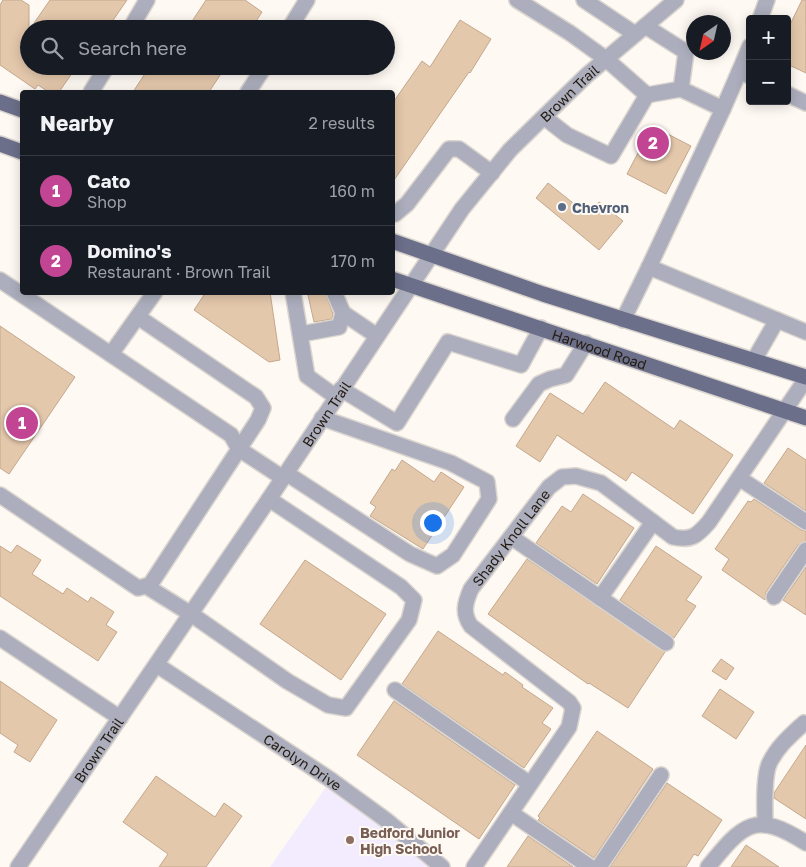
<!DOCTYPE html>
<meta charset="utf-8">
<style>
:root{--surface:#171b24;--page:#242831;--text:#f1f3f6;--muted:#9ea1a6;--line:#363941;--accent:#c24593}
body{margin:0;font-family:"Golos Text",sans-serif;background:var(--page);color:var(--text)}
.controls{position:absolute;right:15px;top:15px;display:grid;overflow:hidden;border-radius:5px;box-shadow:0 2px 12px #0003}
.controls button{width:45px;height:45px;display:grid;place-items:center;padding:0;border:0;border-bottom:1px solid var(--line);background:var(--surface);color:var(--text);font:25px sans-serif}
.compass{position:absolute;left:686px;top:15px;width:45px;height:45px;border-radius:50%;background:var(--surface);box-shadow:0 2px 12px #0003;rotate:214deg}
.you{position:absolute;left:432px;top:522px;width:18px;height:18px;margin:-12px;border:4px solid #fff;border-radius:50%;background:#1a73e8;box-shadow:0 0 0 8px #1a73e833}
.badge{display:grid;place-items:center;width:32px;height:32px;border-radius:50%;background:var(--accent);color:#fff;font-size:16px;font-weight:700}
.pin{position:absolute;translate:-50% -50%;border:2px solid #fff;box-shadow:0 1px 5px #0006}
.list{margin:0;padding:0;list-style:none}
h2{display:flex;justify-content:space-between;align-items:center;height:65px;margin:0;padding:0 20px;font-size:21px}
h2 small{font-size:16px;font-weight:400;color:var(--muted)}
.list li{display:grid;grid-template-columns:32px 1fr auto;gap:15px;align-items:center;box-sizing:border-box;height:70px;padding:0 20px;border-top:1px solid var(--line)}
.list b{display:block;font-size:19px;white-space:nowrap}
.list p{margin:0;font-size:16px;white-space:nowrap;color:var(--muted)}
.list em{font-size:16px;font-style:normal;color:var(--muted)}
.icon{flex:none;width:28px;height:28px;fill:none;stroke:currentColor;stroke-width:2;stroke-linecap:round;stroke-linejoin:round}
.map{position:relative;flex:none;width:806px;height:867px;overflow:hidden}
.search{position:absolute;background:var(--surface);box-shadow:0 2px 12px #0003;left:20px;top:20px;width:375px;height:55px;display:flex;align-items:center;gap:12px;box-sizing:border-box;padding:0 18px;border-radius:28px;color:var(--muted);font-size:19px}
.panel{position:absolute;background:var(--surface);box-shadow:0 2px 12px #0003;left:20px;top:90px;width:375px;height:205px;border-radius:5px}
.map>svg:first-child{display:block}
</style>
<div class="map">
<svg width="806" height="867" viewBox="0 0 806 867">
<rect width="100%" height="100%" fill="#fef9f3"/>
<path fill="#f3ecfe" d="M331 780 442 867H270Z"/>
<g fill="#e4c8ac" stroke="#c4a88d">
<path d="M3 0H21L29 5V66H77L59 92H49L38 85 35 89 0 65V5Z"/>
<path d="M50 0H127L107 29H30Z"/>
<path d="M206 0H245L262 12 251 29H187Z"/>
<path d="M802 0H806V73L787 64V31Z"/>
<path d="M460 20 491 39 470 73 469 72 392 183V104L422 61 430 67Z"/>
<path d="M150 66H226L209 92H133Z"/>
<path d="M652 126 691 146 666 194 627 174Z"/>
<path d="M548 183 588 215 599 202 623 221 599 250 536 198Z"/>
<path d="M206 292H270L280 360 269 362 194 310Z"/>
<path d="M320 292H325L333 314 332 319 314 322 308 295Z"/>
<path d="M0 326 75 377 9 474 0 468Z"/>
<path d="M605 382 674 429 680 420 733 455 693 514 632 472 626 481 557 435 540 462 516 446 550 393 583 414Z"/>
<path d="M788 448 806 460V511L764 483Z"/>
<path d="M402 460 434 482 441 472 464 487 423 549 370 516 376 507 370 503 392 469 395 471Z"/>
<path d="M583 494 634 528 597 584 536 543 562 506 571 512Z"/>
<path d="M754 499 801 530 806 531V541L798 545 766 592 765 600 722 570 729 559 715 549 748 501 751 502Z"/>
<path d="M17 545 41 560 32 574 63 594 67 588 88 602 91 597 114 612 106 625 117 632 98 661 0 596V546L11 553Z"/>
<path d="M656 546 702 577 686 600 696 606 674 638 620 600Z"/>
<path d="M527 559 665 652 628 708 589 683 588 684 488 614Z"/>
<path d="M305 560 386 614 341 680 260 624Z"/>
<path d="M806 567V615L783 600Z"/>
<path d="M438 631 503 675 505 672 523 685 522 687 553 708 542 723 551 729 524 768 402 684Z"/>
<path d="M721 659 734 668 726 680 712 671Z"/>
<path d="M0 681 57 720 30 762 14 752 18 745 0 733Z"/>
<path d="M720 689 754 712 736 739 702 716Z"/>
<path d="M394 701 515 785 479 839 357 755Z"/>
<path d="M597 731 653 769 594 858 538 820 540 818 538 816Z"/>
<path d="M806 745V819L774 798V793Z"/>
<path d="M156 776 215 817 224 803 242 816 206 867H159L168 854 123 822Z"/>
<path d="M667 783 722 820 698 856 694 854 686 867H610Z"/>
<path d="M528 836 573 867H507Z"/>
<path d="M746 845 779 867H731Z"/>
</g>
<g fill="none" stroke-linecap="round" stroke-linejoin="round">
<g stroke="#dbd5cf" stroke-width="18">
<g id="minor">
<path d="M517 0 570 33 606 59 647 95 681 89"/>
<path d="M584 0 635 34"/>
<path d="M760 19 767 0"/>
<path d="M645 26 686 52 681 89 723 109 649 267 806 332"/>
<path d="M130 29 147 0"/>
<path d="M289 29 307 0"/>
<path d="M750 46 739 72 750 76"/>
<path d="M91 92 107 66"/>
<path d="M248 92 265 66"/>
<path d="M787 94 806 103"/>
<path d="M723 109 739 72"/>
<path d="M544 117 567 135 611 156 647 95"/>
<path d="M392 213 395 214 407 204 449 149H459L492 173"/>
<path d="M0 280 231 435 239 449 150 585 138 588 0 495"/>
<path d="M293 292 307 376 336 397"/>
<path d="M334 292 343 313"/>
<path d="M138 317 256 397 263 408 258 420 239 449 283 478"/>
<path d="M623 320 649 267"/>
<path d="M301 334 339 327 343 313 377 336"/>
<path d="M111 354 155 292"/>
<path d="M754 360 777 320"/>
<path d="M341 389 397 423 448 342 521 365 541 328"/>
<path d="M513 419 539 384 550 379 566 375 586 343"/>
<path d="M286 473 410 554 437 566 453 555 489 499 487 482 451 463 322 418"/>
<path d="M739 478 806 522"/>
<path d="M511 537 666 643"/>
<path d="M146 586 191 614 287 681 328 705 346 708 409 620 414 600 401 587 269 499"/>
<path d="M774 597 806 550"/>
<path d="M600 598 653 522"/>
<path d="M0 638 120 718"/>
<path id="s1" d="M157 665 331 780 386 820 442 867"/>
<path d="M395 690 530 784"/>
<path d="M511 813 590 867"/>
<path d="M765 825C765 809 763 775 770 762 778 746 791 735 804 723L806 724"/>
<path id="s2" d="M18 867 269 499 462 209 510 150 556 105 587 75 676 0"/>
<path id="s3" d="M474 867 569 727 573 708 569 702 471 626C462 613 465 603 471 589L549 487 562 477 576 476 601 483 673 537C691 541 697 536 709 522L806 379"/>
<path d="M599 867 661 775"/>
<path d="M708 867C743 824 755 810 806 843"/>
</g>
</g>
<g stroke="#dbd5cf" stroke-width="18">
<g id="major">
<path d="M0 102 22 110"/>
<path d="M0 144 22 152"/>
<path d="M392 241 543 294 806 377"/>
<path id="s4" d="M392 279 806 418"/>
</g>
</g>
<use href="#minor" stroke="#acaebd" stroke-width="15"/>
<use href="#major" stroke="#6c6f8a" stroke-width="15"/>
</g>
<circle fill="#5c6f8a" stroke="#fef9f3" stroke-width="2" cx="562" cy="207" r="5"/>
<circle fill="#8d6e63" stroke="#fef9f3" stroke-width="2" cx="350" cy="840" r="5"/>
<g text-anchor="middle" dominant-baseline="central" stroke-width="4" stroke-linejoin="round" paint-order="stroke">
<g font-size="14" fill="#231b0f" stroke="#fef9f3">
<text stroke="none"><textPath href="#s2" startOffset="952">Brown Trail</textPath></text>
<text stroke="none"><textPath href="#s4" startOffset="219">Harwood Road</textPath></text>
<text stroke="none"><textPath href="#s2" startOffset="548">Brown Trail</textPath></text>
<text stroke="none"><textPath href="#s3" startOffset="424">Shady Knoll Lane</textPath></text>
<text stroke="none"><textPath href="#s2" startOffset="142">Brown Trail</textPath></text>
<text stroke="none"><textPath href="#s1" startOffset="175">Carolyn Drive</textPath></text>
</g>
<g font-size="14" font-weight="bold" fill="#4e5e75" stroke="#fef9f3" text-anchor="start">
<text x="572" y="207">Chevron</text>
</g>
<g font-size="14" font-weight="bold" fill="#785e54" stroke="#fef9f3" text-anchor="start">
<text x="360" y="832">Bedford Junior<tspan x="360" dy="16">High School</tspan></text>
</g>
</g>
</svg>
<div class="controls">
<button>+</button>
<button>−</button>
</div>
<svg class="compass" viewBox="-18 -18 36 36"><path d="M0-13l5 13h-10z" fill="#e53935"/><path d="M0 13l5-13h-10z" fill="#9ea1a6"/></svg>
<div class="you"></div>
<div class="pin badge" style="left:22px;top:423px">1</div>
<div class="pin badge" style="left:653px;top:143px">2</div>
<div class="search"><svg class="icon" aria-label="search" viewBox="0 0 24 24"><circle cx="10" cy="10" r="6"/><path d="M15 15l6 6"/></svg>Search here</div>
<section class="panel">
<h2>Nearby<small>2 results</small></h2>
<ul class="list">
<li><span class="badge">1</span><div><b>Cato</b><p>Shop</p></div><em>160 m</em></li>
<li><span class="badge">2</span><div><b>Domino's</b><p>Restaurant · Brown Trail</p></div><em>170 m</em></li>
</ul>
</section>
</div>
